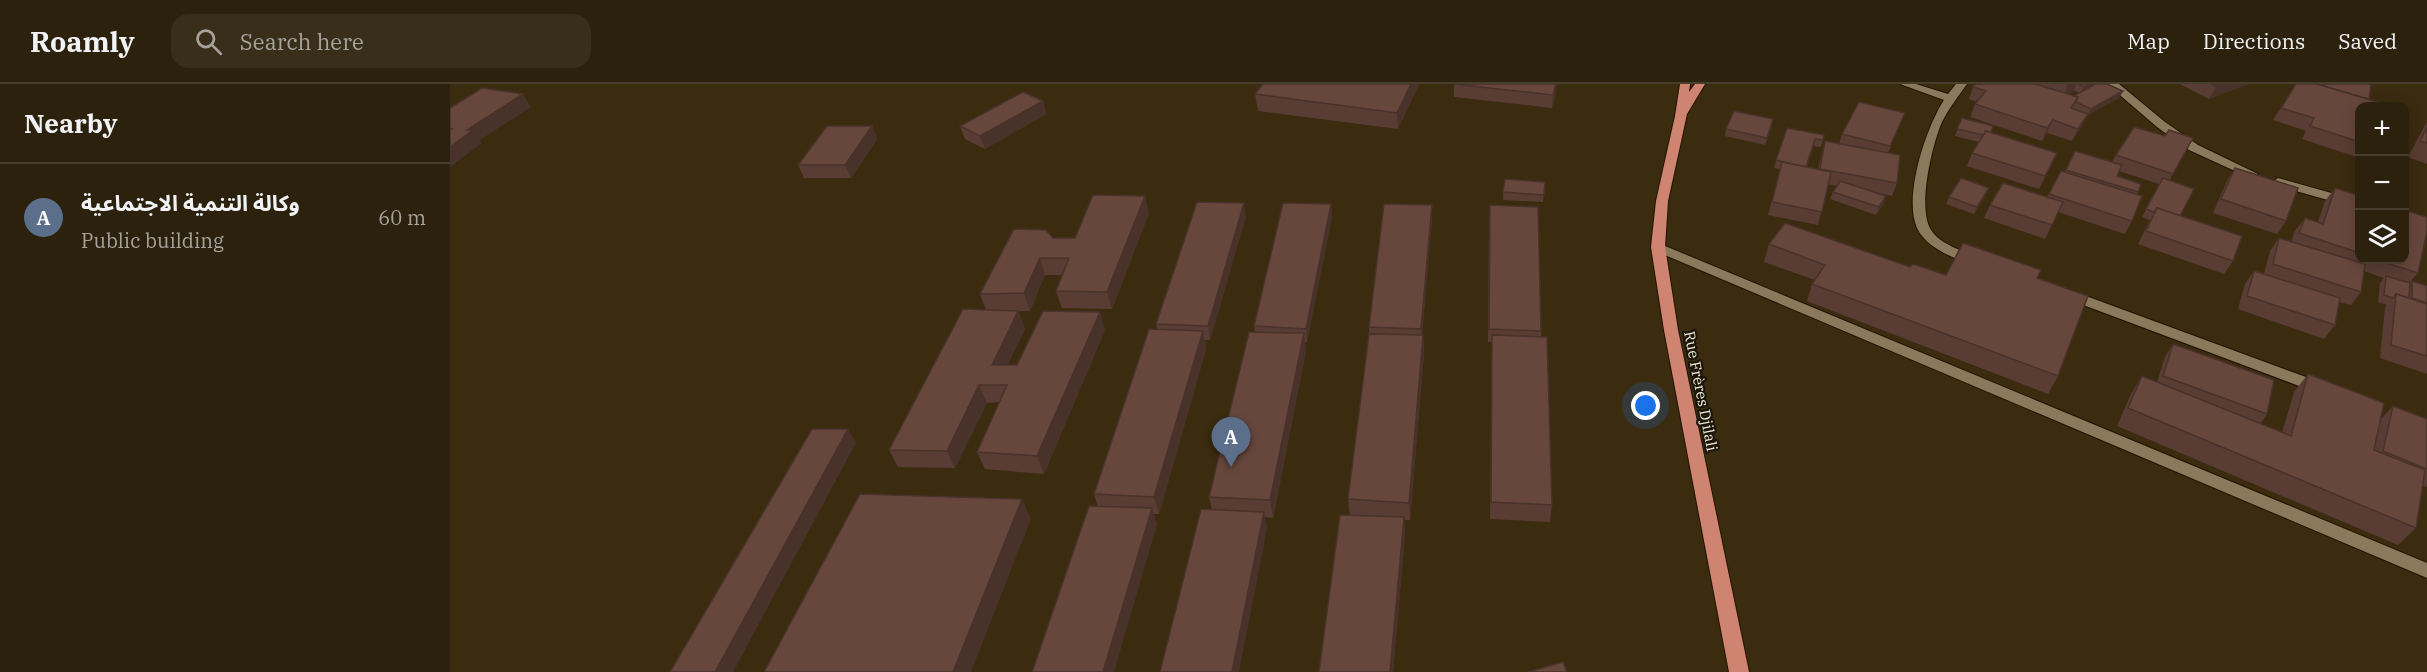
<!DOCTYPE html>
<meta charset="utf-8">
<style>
:root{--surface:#2c210c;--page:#382e1a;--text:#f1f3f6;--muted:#a6a39d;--line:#483e2d;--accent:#52ccd5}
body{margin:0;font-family:"IBM Plex Serif","Noto Sans Arabic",serif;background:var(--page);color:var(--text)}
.controls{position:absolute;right:18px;top:18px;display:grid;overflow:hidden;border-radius:12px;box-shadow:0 3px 15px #0003}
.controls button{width:54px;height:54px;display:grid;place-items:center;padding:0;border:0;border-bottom:2px solid var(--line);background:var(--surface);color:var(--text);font:30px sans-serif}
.you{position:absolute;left:1196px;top:322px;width:21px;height:21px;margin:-15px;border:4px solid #fff;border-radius:50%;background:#1a73e8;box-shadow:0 0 0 9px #1a73e833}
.badge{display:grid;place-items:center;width:39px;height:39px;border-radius:50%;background:var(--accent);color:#fff;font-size:20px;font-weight:700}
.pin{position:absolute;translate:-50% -50px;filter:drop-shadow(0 2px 3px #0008)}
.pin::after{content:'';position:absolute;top:32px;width:21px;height:18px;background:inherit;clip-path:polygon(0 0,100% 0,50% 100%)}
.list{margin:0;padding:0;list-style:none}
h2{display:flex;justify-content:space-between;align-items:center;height:78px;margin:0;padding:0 24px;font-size:26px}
h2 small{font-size:20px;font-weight:400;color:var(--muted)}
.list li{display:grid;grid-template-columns:39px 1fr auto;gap:18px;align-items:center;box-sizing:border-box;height:108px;padding:0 24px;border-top:2px solid var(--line)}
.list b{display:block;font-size:22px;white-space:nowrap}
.list p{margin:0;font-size:20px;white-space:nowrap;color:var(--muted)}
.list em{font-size:20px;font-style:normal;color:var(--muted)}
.icon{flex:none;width:33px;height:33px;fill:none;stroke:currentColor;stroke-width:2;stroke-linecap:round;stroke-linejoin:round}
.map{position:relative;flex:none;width:1977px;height:588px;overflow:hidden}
header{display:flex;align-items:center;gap:36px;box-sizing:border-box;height:84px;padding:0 30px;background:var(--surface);border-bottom:2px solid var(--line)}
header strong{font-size:28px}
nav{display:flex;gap:33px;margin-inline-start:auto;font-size:21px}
.search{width:420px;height:54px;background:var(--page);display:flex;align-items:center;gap:15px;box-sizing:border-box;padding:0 21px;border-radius:18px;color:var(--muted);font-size:22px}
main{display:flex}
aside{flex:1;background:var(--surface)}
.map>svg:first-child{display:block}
</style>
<header>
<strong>Roamly</strong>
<div class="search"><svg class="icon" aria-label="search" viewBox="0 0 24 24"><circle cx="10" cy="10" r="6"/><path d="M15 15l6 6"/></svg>Search here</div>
<nav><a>Map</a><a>Directions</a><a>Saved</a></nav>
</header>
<main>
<aside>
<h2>Nearby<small></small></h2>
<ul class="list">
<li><span class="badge" style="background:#5c6f8a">A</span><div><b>وكالة التنمية الاجتماعية</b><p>Public building</p></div><em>60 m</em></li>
</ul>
</aside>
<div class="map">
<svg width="1977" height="588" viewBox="0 0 1977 588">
<rect width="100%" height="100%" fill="#3b2c10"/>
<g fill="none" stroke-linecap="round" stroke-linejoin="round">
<g stroke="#221400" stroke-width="2">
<g id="minor">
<path d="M1450 0H1466L1498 10 1506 0H1517C1508 13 1499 24 1492 38 1482 61 1467 124 1481 146 1491 161 1513 167 1529 173L1531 176 1529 179C1519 182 1507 175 1498 171 1486 165 1473 157 1467 144 1453 113 1476 43 1494 16Z"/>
<path d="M1657 0H1669L1715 38 1748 61 1808 90 1806 93H1798L1739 66 1707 43Z"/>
<path d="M1828 94 1910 117V125L1824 101 1822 98Z"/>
<path d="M1208 159 1977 479V494L1203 166 1201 163 1203 160Z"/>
<path d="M1617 205 1875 300 1878 304 1875 308H1865L1612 213 1610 210Z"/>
</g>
</g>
<g stroke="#221400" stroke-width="2">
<path id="primary" d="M1230 0H1240L1239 8 1245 0H1255L1237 30 1218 117 1215 163 1228 246 1299 588H1279L1214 246 1201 163 1206 117 1225 32Z"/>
</g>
<use href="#minor" fill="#8b795c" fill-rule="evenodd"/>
<use href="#primary" fill="#cf8471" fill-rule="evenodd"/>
</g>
<g fill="#593d34" fill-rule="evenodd">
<path d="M813 0H969L948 45 808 27 805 10Z"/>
<path d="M1004 0H1108L1107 1H1106L1105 12 1102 24 1004 13Z"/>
<path d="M1587 0H1657L1673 7 1669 14 1637 31 1632 42 1622 57 1597 49 1592 57 1520 33 1525 20 1527 18 1519 15 1523 3 1589 1ZM1623 6 1629 9 1624 12 1618 10Z"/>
<path d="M1730 0H1798L1759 15Z"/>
<path d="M1846 0 1910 22V74L1852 55 1856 47 1823 36Z"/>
<path d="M593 17 596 30 535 65 515 55 510 42Z"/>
<path d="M1512 34 1541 49 1607 69 1589 105 1517 82 1522 69 1529 58 1505 52Z"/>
<path d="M1977 38V80L1958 73Z"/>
<path d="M1450 41 1438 69 1447 99 1442 112 1429 109 1434 119 1426 131 1380 115 1383 108 1387 102 1378 100 1368 141 1318 131 1330 85 1324 84 1337 44 1374 51 1371 63 1363 62 1357 83 1368 86 1375 57 1389 60 1392 50Z"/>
<path d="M422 42 427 55 401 94H354L348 81Z"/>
<path d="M1322 42 1315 61 1275 52 1276 45Z"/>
<path d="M1715 52 1743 54 1719 97 1730 132 1783 177 1774 190 1688 160 1700 136 1692 133 1709 100 1669 87 1667 92 1691 100 1687 111 1682 137 1675 150 1608 128 1595 155 1534 134 1540 121 1597 113 1611 87 1615 88 1625 67 1662 78 1666 71Z"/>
<path d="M1785 84 1836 137 1827 150 1763 129 1777 97Z"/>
<path d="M1095 98 1093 118 1053 116V108Z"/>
<path d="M1885 104 1910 112V176H1954L1968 189 1959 199V200L1962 197 1977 202V290L1930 274 1935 223 1937 221 1928 218 1930 199 1934 194 1914 187 1911 208 1901 221 1889 218 1885 241 1874 255 1788 225 1795 200 1804 187 1814 190 1820 167 1829 154 1841 158 1845 147 1855 134 1868 138 1875 117Z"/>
<path d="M1536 111 1524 130 1496 120 1499 113Z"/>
<path d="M881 120 882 133 857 258H855L856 267 823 434 815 433 817 445 762 426 759 413 805 248 804 242Z"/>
<path d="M699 129 662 225 612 224 606 207 612 191H595L580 227H568L575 245 557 281H567L655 246 594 390 535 385 527 368 549 318 537 319 505 384 448 383 439 366 536 226 530 210 603 154H625Z"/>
<path d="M796 132 760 256H755L756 265 709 430H703L707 441 648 423 644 410 708 246 706 240Z"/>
<path d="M982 134 972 251H973L974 269 960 436H954L955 451 943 588H869L900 432 898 415 919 250V243Z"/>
<path d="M1039 134 1091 247V252L1102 421 1100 438 1040 435 1042 258H1038Z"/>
<path d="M1319 160 1460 183 1496 191 1587 194 1608 292 1598 310 1357 217 1362 200 1365 196 1314 178Z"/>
<path d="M1723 260 1817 330 1810 340 1832 349 1844 308 1858 290 1931 335 1943 322 1977 335V403L1973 402 1966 444 1948 461 1667 342 1681 310 1692 292 1707 298 1715 273Z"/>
</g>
<g fill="#48322a">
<path d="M961 0H969L948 45 947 29Z"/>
<path d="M1106 0 1105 12 1102 24 1103 11Z"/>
<path d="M1618 0H1626L1623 8 1613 13Z"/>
<path d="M1640 0H1648L1631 10 1634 3Z"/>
<path d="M1772 0H1798L1759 15 1766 2Z"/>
<path d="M1673 7 1669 14 1637 32 1641 25Z"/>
<path d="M73 10 81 23 30 56 32 59 0 83V63L17 46Z"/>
<path d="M593 17 596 30 535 65 530 52Z"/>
<path d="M1638 30 1632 42 1622 57 1628 45Z"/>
<path d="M1603 36 1597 49 1592 57 1597 44Z"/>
<path d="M422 42 427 55 401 94 395 81Z"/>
<path d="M1539 104 1536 111 1524 130 1527 123Z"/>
<path d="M695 112 699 129 662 225 657 208Z"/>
<path d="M1436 112 1434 119 1426 131 1429 123Z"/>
<path d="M794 119 796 132 760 256 758 242Z"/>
<path d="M881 120 882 133 857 258 856 245Z"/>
<path d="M982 121V134L971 259V245Z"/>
<path d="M590 174 595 191 580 227 574 209Z"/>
<path d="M568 227 575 245 549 299 542 281Z"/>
<path d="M650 228 655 246 594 390 587 372Z"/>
<path d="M753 247 756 265 709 430 704 413Z"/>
<path d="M854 249 856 267 823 434 820 416Z"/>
<path d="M973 251 974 269 960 436 959 419Z"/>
<path d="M529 301 537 319 505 384 497 367Z"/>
<path d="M398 345 406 359 283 588H265Z"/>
<path d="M572 415 581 435 521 588H503Z"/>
<path d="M702 424 707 441 664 588H653Z"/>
<path d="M814 428 817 445 789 588H782Z"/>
<path d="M954 433 955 451 943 588H940Z"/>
</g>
<g fill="#67473c" stroke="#48322a" stroke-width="1.5">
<path d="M813 0H961L947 29 805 10Z"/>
<path d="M1004 0H1106L1103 11Z"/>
<path d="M1526 0H1585L1628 13 1621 24 1638 30 1628 45 1603 36 1597 44 1525 20 1536 7 1523 3Z"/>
<path d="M1628 0H1640L1634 3Z"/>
<path d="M1645 0H1657L1673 7 1641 25 1626 18 1628 13 1624 12Z"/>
<path d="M1761 0H1772L1766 2Z"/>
<path d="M1846 0H1867L1941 22H1910V58L1860 42 1864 34 1831 24Z"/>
<path d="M1868 0H1921L1919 15 1905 11Z"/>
<path d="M32 4 73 10 17 46H23L0 63V45H3L0 44V24Z"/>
<path d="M573 8 593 17 530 52 510 42Z"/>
<path d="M1409 18 1455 29 1440 62 1392 50Z"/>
<path d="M1284 27 1323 35 1317 54 1276 45Z"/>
<path d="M1512 34 1543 42 1541 49 1536 47 1534 51 1507 45Z"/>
<path d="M377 42H422L395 81H348Z"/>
<path d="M1684 43 1715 52 1719 46 1743 54 1723 90 1666 71Z"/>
<path d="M1977 43V59L1970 57Z"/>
<path d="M1337 44 1374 51 1373 56 1365 55 1356 83 1326 76Z"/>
<path d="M1536 47 1607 69 1595 92 1522 69Z"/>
<path d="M1375 57 1450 71 1447 99 1370 85Z"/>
<path d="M1625 67 1672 81 1667 92 1691 100 1688 108 1616 86Z"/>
<path d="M1332 78 1381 88 1372 128 1322 118Z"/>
<path d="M1785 84 1848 104 1836 137 1771 115Z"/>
<path d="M1611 87 1692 112 1682 137 1599 110Z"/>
<path d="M1511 94 1539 104 1527 123 1499 113Z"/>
<path d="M1713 94 1744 105 1730 132 1707 124 1704 128 1696 125Z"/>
<path d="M1055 95 1095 98 1094 111 1053 108Z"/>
<path d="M1390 97 1436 112 1429 123 1383 108Z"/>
<path d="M1553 99 1613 118 1602 141 1540 121Z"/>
<path d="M1885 104 1910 112V169L1849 149 1855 134 1873 140Z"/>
<path d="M643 111 695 112 657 208 606 207 619 174H590L574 209 530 210 564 145 596 146 603 154H625Z"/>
<path d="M747 118 794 119 758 242 706 240Z"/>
<path d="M833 119 881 120 856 245 804 242Z"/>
<path d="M934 120 982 121 971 245 919 243Z"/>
<path d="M1040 121 1088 123 1091 247 1039 245Z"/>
<path d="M1707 124 1792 152 1783 177 1696 147Z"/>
<path d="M1954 126 1977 133V147L1968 189 1928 176H1954Z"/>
<path d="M1335 139 1460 183 1463 180 1496 191 1513 159 1591 186 1587 194 1638 212 1608 292 1362 200 1375 181 1319 160Z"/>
<path d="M1829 154 1915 180 1911 208 1823 180Z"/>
<path d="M1804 187 1890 214 1885 241 1797 212Z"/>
<path d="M1936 192 1960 199 1959 214 1946 210 1943 214 1934 211Z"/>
<path d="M1962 197 1977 202V219L1962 214Z"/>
<path d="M1946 210 1977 220V272L1941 261Z"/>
<path d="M513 225 568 227 542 281H567L593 227 650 228 587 372 527 368 557 301H529L497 367 439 366Z"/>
<path d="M699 245 753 247 704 413 644 410Z"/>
<path d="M799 248 854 249 820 416 759 413Z"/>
<path d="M919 250 973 251 959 419 898 415Z"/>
<path d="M1042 251 1097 253 1102 421 1041 418Z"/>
<path d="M1723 260 1824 296 1817 330 1713 292Z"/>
<path d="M1858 290 1934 319 1924 366 1975 386 1966 444 1678 324 1692 292 1841 352Z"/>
<path d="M1943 322 1977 335V385L1933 367Z"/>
<path d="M362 345H398L265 588H220Z"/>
<path d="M410 410 572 415 503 588H314Z"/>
<path d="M639 422 702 424 653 588H582Z"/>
<path d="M751 425 814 428 782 588H710Z"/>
<path d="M890 431 954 433 940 588H869Z"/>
<path d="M1113 578 1117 588H1078Z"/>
</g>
<g text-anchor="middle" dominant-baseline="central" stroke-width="4.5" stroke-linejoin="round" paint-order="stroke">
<g font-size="15" fill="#f4ebdb" stroke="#1c160a">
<text transform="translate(1251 307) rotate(79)">Rue Frères Djilali</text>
</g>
</g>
</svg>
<div class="controls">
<button>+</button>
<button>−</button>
<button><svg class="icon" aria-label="layers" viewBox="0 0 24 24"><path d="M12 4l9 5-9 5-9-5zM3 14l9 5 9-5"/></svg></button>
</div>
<div class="you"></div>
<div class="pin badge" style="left:781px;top:383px;background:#5c6f8a">A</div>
</div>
</main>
